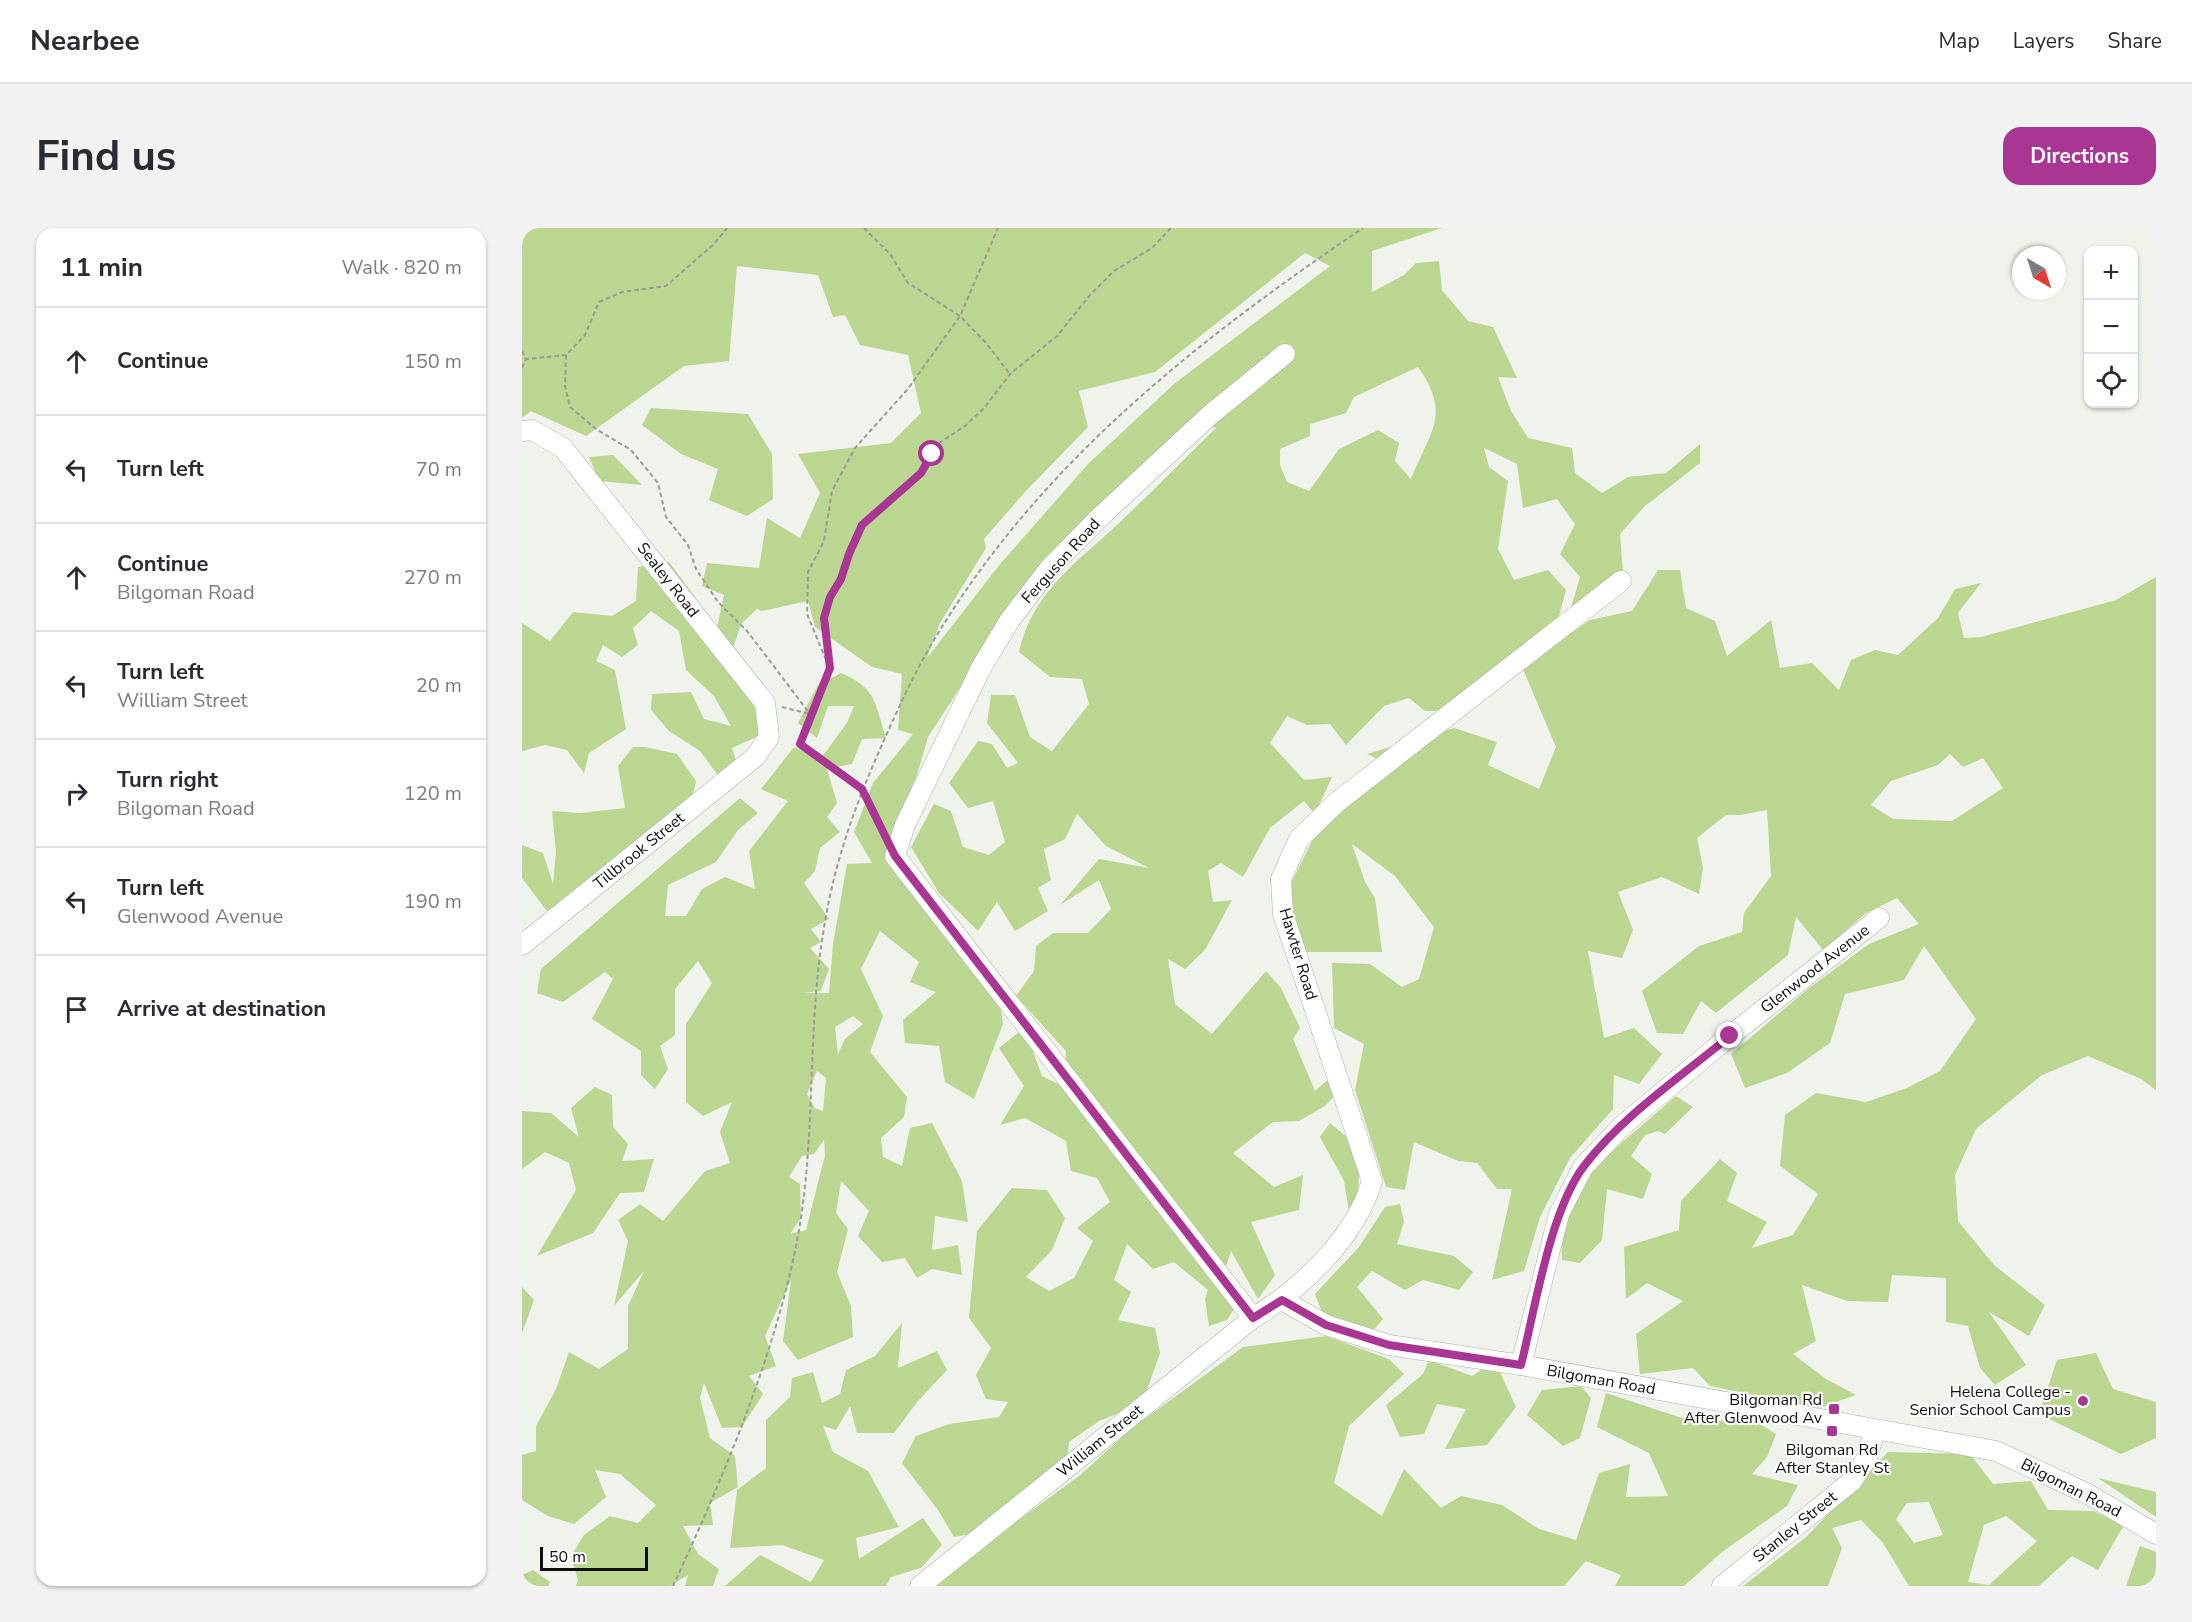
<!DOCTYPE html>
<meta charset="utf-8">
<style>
:root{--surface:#fff;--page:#f2f2f3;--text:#2b2b33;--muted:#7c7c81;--line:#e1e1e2;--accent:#a83692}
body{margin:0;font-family:"Nunito Sans",sans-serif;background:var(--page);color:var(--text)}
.controls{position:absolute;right:18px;top:18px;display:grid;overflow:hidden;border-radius:12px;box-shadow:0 2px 4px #0004}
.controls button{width:54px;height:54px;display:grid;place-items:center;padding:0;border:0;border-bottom:2px solid var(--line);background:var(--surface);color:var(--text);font:30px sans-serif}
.compass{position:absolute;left:1490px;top:18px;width:54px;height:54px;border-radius:50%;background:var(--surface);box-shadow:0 2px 4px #0004;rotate:141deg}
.scale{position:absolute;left:18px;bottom:15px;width:108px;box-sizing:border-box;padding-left:6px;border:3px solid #0e0f0d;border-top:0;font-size:16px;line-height:21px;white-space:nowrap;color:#0e0f0d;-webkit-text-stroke:4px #fff;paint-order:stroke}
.stop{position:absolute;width:18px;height:18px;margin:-14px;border:4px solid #a83692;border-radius:50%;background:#fff}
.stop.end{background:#a83692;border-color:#fff;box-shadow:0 2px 6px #0008}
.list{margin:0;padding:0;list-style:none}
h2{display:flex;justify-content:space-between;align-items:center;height:78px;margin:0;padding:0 24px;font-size:26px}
h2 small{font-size:20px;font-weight:400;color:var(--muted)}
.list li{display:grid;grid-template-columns:39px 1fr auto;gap:18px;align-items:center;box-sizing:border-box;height:108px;padding:0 24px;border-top:2px solid var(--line)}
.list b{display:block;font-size:22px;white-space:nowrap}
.list p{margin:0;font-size:20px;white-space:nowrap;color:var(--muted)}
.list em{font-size:20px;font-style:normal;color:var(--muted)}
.icon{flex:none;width:33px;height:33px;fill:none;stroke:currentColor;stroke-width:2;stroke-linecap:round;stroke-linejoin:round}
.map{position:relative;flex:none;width:1634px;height:1358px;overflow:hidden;border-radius:18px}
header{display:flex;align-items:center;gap:36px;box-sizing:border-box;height:84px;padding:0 30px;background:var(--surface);border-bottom:2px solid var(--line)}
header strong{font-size:28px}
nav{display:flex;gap:33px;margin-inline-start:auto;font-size:21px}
.intro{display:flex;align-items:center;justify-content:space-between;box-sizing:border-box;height:144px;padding:0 36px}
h1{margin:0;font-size:42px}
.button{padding:15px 27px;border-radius:18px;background:var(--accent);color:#fff;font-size:21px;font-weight:700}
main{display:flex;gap:36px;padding:0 36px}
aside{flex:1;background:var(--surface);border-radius:18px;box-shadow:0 2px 4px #0004}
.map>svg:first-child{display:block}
</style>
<header>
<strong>Nearbee</strong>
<nav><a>Map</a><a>Layers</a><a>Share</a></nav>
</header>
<div class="intro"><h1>Find us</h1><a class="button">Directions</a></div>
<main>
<aside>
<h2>11 min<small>Walk · 820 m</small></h2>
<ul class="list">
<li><svg class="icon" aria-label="ahead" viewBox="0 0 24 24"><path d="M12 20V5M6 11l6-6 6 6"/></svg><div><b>Continue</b></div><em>150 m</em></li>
<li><svg class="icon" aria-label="left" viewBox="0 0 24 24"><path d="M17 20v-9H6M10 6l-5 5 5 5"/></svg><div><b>Turn left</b></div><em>70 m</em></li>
<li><svg class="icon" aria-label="ahead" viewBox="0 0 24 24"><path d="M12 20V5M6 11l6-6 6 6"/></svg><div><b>Continue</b><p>Bilgoman Road</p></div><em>270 m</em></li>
<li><svg class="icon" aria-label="left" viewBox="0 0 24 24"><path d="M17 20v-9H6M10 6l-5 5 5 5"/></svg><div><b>Turn left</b><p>William Street</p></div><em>20 m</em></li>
<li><svg class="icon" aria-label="right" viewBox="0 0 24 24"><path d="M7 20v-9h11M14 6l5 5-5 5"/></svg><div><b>Turn right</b><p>Bilgoman Road</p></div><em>120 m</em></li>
<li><svg class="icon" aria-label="left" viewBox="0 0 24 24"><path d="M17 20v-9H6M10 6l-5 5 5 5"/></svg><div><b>Turn left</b><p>Glenwood Avenue</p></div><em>190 m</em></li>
<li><svg class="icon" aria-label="arrive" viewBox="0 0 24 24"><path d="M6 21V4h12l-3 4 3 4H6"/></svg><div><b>Arrive at destination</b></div></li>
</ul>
</aside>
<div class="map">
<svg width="1634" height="1358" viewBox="0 0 1634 1358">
<rect width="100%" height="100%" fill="#f0f3ec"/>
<g fill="#bad691" fill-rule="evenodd">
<path d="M0 0H920L850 23V64L882 47 894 35 917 33 920 62 946 93 971 99 995 150 976 149 989 183 1006 210 1050 220 1053 245 1080 265 1106 249 1144 245 1178 216V235L1122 279 1098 306 1101 344 1048 383 1058 349 1038 326 1053 296 1035 271 1001 280 995 236 962 220 967 239 986 253 976 321 992 352 1026 342 1044 362 1035 395 930 483H903L887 470 862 478 824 517 808 496 785 497 765 488 748 515 782 552 810 549 793 586 782 573 748 600 721 649 699 635 686 643 691 674 710 672 683 722 663 741 646 731 653 776 690 806 744 743 759 760 778 800 771 811 793 863 814 845V866L803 878 777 893 751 894 711 925 752 959 781 947 777 982 729 994 753 1047 736 1071 709 1023 703 1042 716 1075 705 1092 687 1098 683 1071 686 1062 652 1034 631 1041 605 1016 592 1052 609 1064 596 1092 633 1100 638 1125 620 1176 577 1193 547 1214 544 1238 455 1305 432 1309 416 1282 380 1235 394 1208 427 1196 477 1189 486 1174 464 1171 454 1147 469 1120 447 1090 455 1003 490 960 525 962 543 990 530 1022 504 1049 527 1063 552 1050 571 1013 555 1000 588 974 575 950 549 943 544 913 503 890 478 897 502 858 477 820 502 800 520 848 542 859 544 823 494 768 512 743 514 718 531 705H566L589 681 577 652 538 677 577 631 627 640 584 618 555 586 543 611 522 621 529 652 516 660 526 683 493 703 475 674 456 703 417 665 389 619 412 576 429 583 441 619 467 627 483 614 471 573 446 580 427 555 456 513 470 516 485 540 496 535 465 495 469 467H493L508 509 530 523 567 476 560 451 528 449 497 424C510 365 554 335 596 296 629 265 661 232 694 200L677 190 500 365 406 509 395 547 369 608 385 636 476 760 481 796 452 871 423 854 417 818 383 815 381 792 414 764 388 754 397 734 358 703 339 741 361 788 348 824 385 869 382 889 359 910 361 929 380 938 388 900 410 895 440 953 446 994 413 988 410 1022 436 1017 440 1047 410 1041 395 1050 383 1030 360 1034 336 1008 347 983 319 953 314 985 326 1001 315 1044 329 1078 331 1109 276 1132 261 1113 269 1052 243 1108 254 1138 227 1148 241 1166 220 1199 200 1200 182 1155 178 1170 188 1210 213 1228 216 1259 188 1275 191 1297 161 1298 176 1326 197 1341 191 1358H163L166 1347 148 1358H54L56 1352 49 1328 62 1307 88 1288 116 1295 134 1277 98 1246 73 1242 84 1269 52 1296 26 1288 0 1272V1227L14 1223V1198L34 1161 47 1124 77 1141 106 1121V1078L122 1043 92 1078 106 1013 96 992 118 976 141 993 183 943 208 935 198 904 210 874 181 888 164 874V796L190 755 176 733 153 761V807L138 818 146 841 133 861 119 847V823L70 791 91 751 83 744 41 774 15 765 19 741 218 570 236 585 216 602 194 634 146 657 143 688H164L180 661 203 649 233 661 227 623 266 573 239 561 272 519 299 530 325 495 332 478H306L295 510 276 495 296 457 319 445C355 460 353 476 364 510L340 511 330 536 305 541 315 575 305 589 318 604 298 620 293 643 282 655 307 691 289 701 299 714 288 720 307 741 299 763 281 765H307L311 716 325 636 350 635 332 604 351 555 391 506 376 502 380 446 350 439 293 399 286 373 240 383 235 381 219 396 205 438 236 451 239 507 210 520 216 539 195 546 178 523 147 503 129 482 130 466 169 464 182 491 209 498 192 468 164 442 157 403 129 383 111 400 116 417 100 429 81 417 74 433 93 442 104 501 67 525 62 545 45 522 23 517 0 523V395L28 413 51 384 90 388 114 373 116 339 147 334 173 369 192 413 202 367 180 358 185 335 237 340 245 290 278 310 298 265 276 226 369 215 399 185 386 127 338 117 323 87 311 89 296 47 215 38 207 133 162 138 64 208 9 183 0 190ZM783 25 808 38 652 156 567 235 479 335 405 430 418 395 464 320 462 311 503 264 566 199 557 163 633 144ZM896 139C930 187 908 203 889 251L873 233 877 215 856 202 817 221 787 263 765 254 758 237V221L788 208V196L824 185 832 169ZM331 788 341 796 323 811 316 826 313 799ZM295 843 304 850 301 883 293 880 285 866ZM302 912 303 927 284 1002 268 1006 279 990 278 956 267 949 280 928 292 926Z"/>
<path d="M129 180 226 186 250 226 251 271 225 288 187 272 196 241 159 226 120 197Z"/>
<path d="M91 227 120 257 77 253 67 229Z"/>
<path d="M1136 342H1158L1164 380 1193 393 1205 428 1249 392 1258 440 1290 435 1317 462 1329 432 1353 422 1376 427 1416 390 1433 361 1459 355 1436 385 1442 410 1459 409 1594 372 1634 349V862L1619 851 1566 828 1520 847 1454 901 1433 947 1436 993 1472 1037 1523 1077 1507 1108 1467 1084 1504 1137 1473 1157 1458 1140 1446 1098 1424 1094V1050L1370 1047 1366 1074 1325 1073 1280 1057 1294 1113 1271 1126 1304 1151 1334 1167 1297 1180 1188 1158 1171 1140 1118 1146 1114 1106 1161 1073 1125 1055 1104 1071 1102 1019 1157 1002 1159 973 1198 931 1215 945 1205 973 1245 994 1230 1020 1271 1007 1296 966 1258 938 1263 887 1294 865 1344 874 1385 860 1418 843 1454 791 1402 718 1382 752 1323 766 1308 815 1265 845 1223 860 1209 826 1287 760 1347 716 1397 696 1375 670 1344 685 1301 722 1274 689 1266 727 1194 785 1179 773 1161 806 1135 805 1120 763 1177 718 1220 704 1222 685 1249 648 1245 582 1218 587H1204L1175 610 1181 640 1177 666 1140 649 1096 664 1111 702 1100 730 1066 723 1082 810 1112 800 1140 826 1117 856 1092 847 1091 881 1048 930 1018 989 1002 1043 970 1052 990 961H975L955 935 936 933 892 914 883 962 864 959 833 862 842 816 812 800 810 735 848 736 880 759 897 751 912 699 873 648 830 616 843 654 853 670 860 724H768L760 673 794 605 873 539 845 526 932 500 975 514 966 537 1017 561 1034 519 1000 439 1068 392 1110 383ZM1428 526 1441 539 1461 530 1481 560 1430 593 1371 591 1349 577 1369 553 1416 537Z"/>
<path d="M111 519H123L155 526 174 553 168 578 53 681 24 682 0 650V617L21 625 31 656 34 624 30 583 59 585 103 580 96 538Z"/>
<path d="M73 859 90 867 91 899 106 916 100 933 132 931 122 964 98 965 71 1005 15 1028 54 962 47 935 23 924 0 941V883L29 885 57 909 49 880Z"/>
<path d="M1154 868 1171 879 1143 906 1136 903 1123 907 1109 928 1130 946 1121 971 1085 961 1080 1012 1058 1035 1040 1032 1038 991 1067 943Z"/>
<path d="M808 895 838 920 836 972 829 996 822 953 798 909Z"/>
<path d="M878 976 882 994 875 1016 932 1028 951 1044 937 1062 901 1052 883 1062 850 1043 835 1059 861 1091 845 1109 802 1089 793 1066 837 1019 863 979Z"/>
<path d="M0 1059 12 1072 0 1105Z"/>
<path d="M380 1095 376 1140 415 1123 425 1142 396 1173 372 1205H335L328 1178 314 1202 301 1198 311 1224 346 1243 377 1299 334 1310 337 1331 401 1290 420 1317 399 1340 369 1349 364 1358H203L238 1327 289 1354 302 1332 260 1317 208 1320 215 1262 244 1240V1192L268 1169 270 1150 291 1144 300 1175 318 1166 324 1142 353 1128Z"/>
<path d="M804 1108 867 1131 882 1146 827 1198 812 1255 860 1288 882 1241 919 1280 939 1268 980 1277 1017 1301 1054 1312 1077 1245 1108 1236 1104 1269 1146 1268 1127 1225 1075 1199 1084 1165 1169 1193 1232 1192 1254 1206 1245 1229 1230 1246 1276 1257 1265 1278 1200 1324 1162 1358H1093L1099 1347 1064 1333 1042 1358H406L557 1248 609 1201 721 1119Z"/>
<path d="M1574 1125 1591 1161 1634 1174V1210L1599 1226 1517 1186 1535 1132Z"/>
<path d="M907 1132 950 1148 959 1142H977L994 1179 965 1217 923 1221 944 1181 915 1176 902 1206 878 1209 864 1177 901 1146Z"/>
<path d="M1059 1158 1069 1170 1058 1210 1041 1218 1005 1187 1020 1162Z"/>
<path d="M1366 1224 1448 1226 1471 1256 1509 1253 1526 1282 1571 1283 1602 1297 1576 1342 1550 1328 1517 1358H1387L1361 1315 1339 1292 1310 1300 1320 1320 1306 1358H1221L1283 1310ZM1407 1274 1421 1307 1392 1315 1374 1291 1385 1275ZM1484 1288 1515 1313 1467 1357 1446 1354 1462 1297Z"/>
<path d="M1576 1250 1634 1264V1289Z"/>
<path d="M1618 1318 1634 1324V1358H1604Z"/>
<path d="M11 1342 28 1354 26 1358H0V1347Z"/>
</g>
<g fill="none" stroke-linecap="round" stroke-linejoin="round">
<g stroke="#aeb0aa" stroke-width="21">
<g id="minor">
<path d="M0 203 10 202 41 220 243 475 247 509 233 529 0 717"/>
<path d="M760 1072 804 1097 867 1117 999 1137 1474 1223 1566 1266 1634 1306"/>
<path d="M731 1090 373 628 383 597 459 440 488 392 527 341 579 288 688 187 763 126"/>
<path d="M999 1137 1037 986 1061 939 1100 898 1208 808 1357 690"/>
<path d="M398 1358 731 1090C780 1060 834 1009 850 953L761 686 759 651 777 611 815 574 1099 353"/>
<path d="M1200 1358 1330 1253 1345 1230 1353 1202"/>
</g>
</g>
<g stroke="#9a9c97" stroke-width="2" stroke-dasharray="4.5 3" stroke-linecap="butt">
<path d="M342 0 368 26 386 55 438 88 464 115 488 146"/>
<path d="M0 123 4 131 44 127 63 107 77 74 100 64 144 58 191 17 205 0"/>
<path d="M44 127 43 158 48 179 74 201 109 222 136 255 144 289 166 317 174 341 196 374 225 403 288 486 308 440 302 390 340 297 399 245 417 215 443 198 463 179 488 146 535 108 568 67 592 43 630 20 649 0"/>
<path d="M0 140 4 131"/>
<path d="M307 439 285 386 286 344 302 313 310 263 333 220 385 162 438 88 476 0"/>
<path d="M260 479 288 486 278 516 340 561 362 606"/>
<path d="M151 1358C202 1248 258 1116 278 996 294 897 285 794 303 694 313 633 334 575 359 519 375 483 392 445 412 412 517 236 674 113 841 0"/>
</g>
<use href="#minor" stroke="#fff" stroke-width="20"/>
</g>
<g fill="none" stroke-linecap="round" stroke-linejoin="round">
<path stroke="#a83692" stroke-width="8" d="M410 226 399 245 340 297 327 326 319 351 308 369 302 390 308 440 278 516 340 561 373 628 731 1090 760 1072 804 1097 867 1117 999 1137C1013 1081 1028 983 1062 938 1099 889 1161 847 1208 808"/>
</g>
<g fill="#a83692" stroke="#fff" stroke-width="2">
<circle cx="1561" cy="1173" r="6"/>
<rect x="1306" y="1175" width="12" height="12" rx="3"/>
<rect x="1304" y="1197" width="12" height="12" rx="3"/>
</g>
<g text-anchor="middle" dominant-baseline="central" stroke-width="4.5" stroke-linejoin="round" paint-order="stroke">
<g font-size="16" fill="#0e0f0d" stroke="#fff">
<text transform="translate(539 333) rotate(-48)">Ferguson Road</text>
<text transform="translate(146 352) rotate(52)">Sealey Road</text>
<text transform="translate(117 623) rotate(-39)">Tillbrook Street</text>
<text transform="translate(776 726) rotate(73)">Hawter Road</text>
<text transform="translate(1293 741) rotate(-38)">Glenwood Avenue</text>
<text transform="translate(1079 1152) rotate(10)">Bilgoman Road</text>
<text transform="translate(578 1213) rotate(-39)">William Street</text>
<text transform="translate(1549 1260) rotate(27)">Bilgoman Road</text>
<text transform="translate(1273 1299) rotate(-39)">Stanley Street</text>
</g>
<g font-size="16" fill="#0e0f0d" stroke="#fff" text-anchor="end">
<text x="1549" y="1164">Helena College -<tspan x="1549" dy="18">Senior School Campus</tspan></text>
<text x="1300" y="1172">Bilgoman Rd<tspan x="1300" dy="18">After Glenwood Av</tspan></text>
<text x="1310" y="1222" text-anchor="middle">Bilgoman Rd<tspan x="1310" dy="18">After Stanley St</tspan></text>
</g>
</g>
</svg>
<div class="controls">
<button>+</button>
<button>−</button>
<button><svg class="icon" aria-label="locate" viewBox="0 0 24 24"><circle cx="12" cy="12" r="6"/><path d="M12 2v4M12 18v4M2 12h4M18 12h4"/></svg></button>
</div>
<svg class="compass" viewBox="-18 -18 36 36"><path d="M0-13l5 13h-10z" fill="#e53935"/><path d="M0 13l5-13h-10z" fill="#7c7c81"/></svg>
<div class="scale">50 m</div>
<div class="stop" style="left:410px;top:226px"></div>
<div class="stop end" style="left:1208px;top:808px"></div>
</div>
</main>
